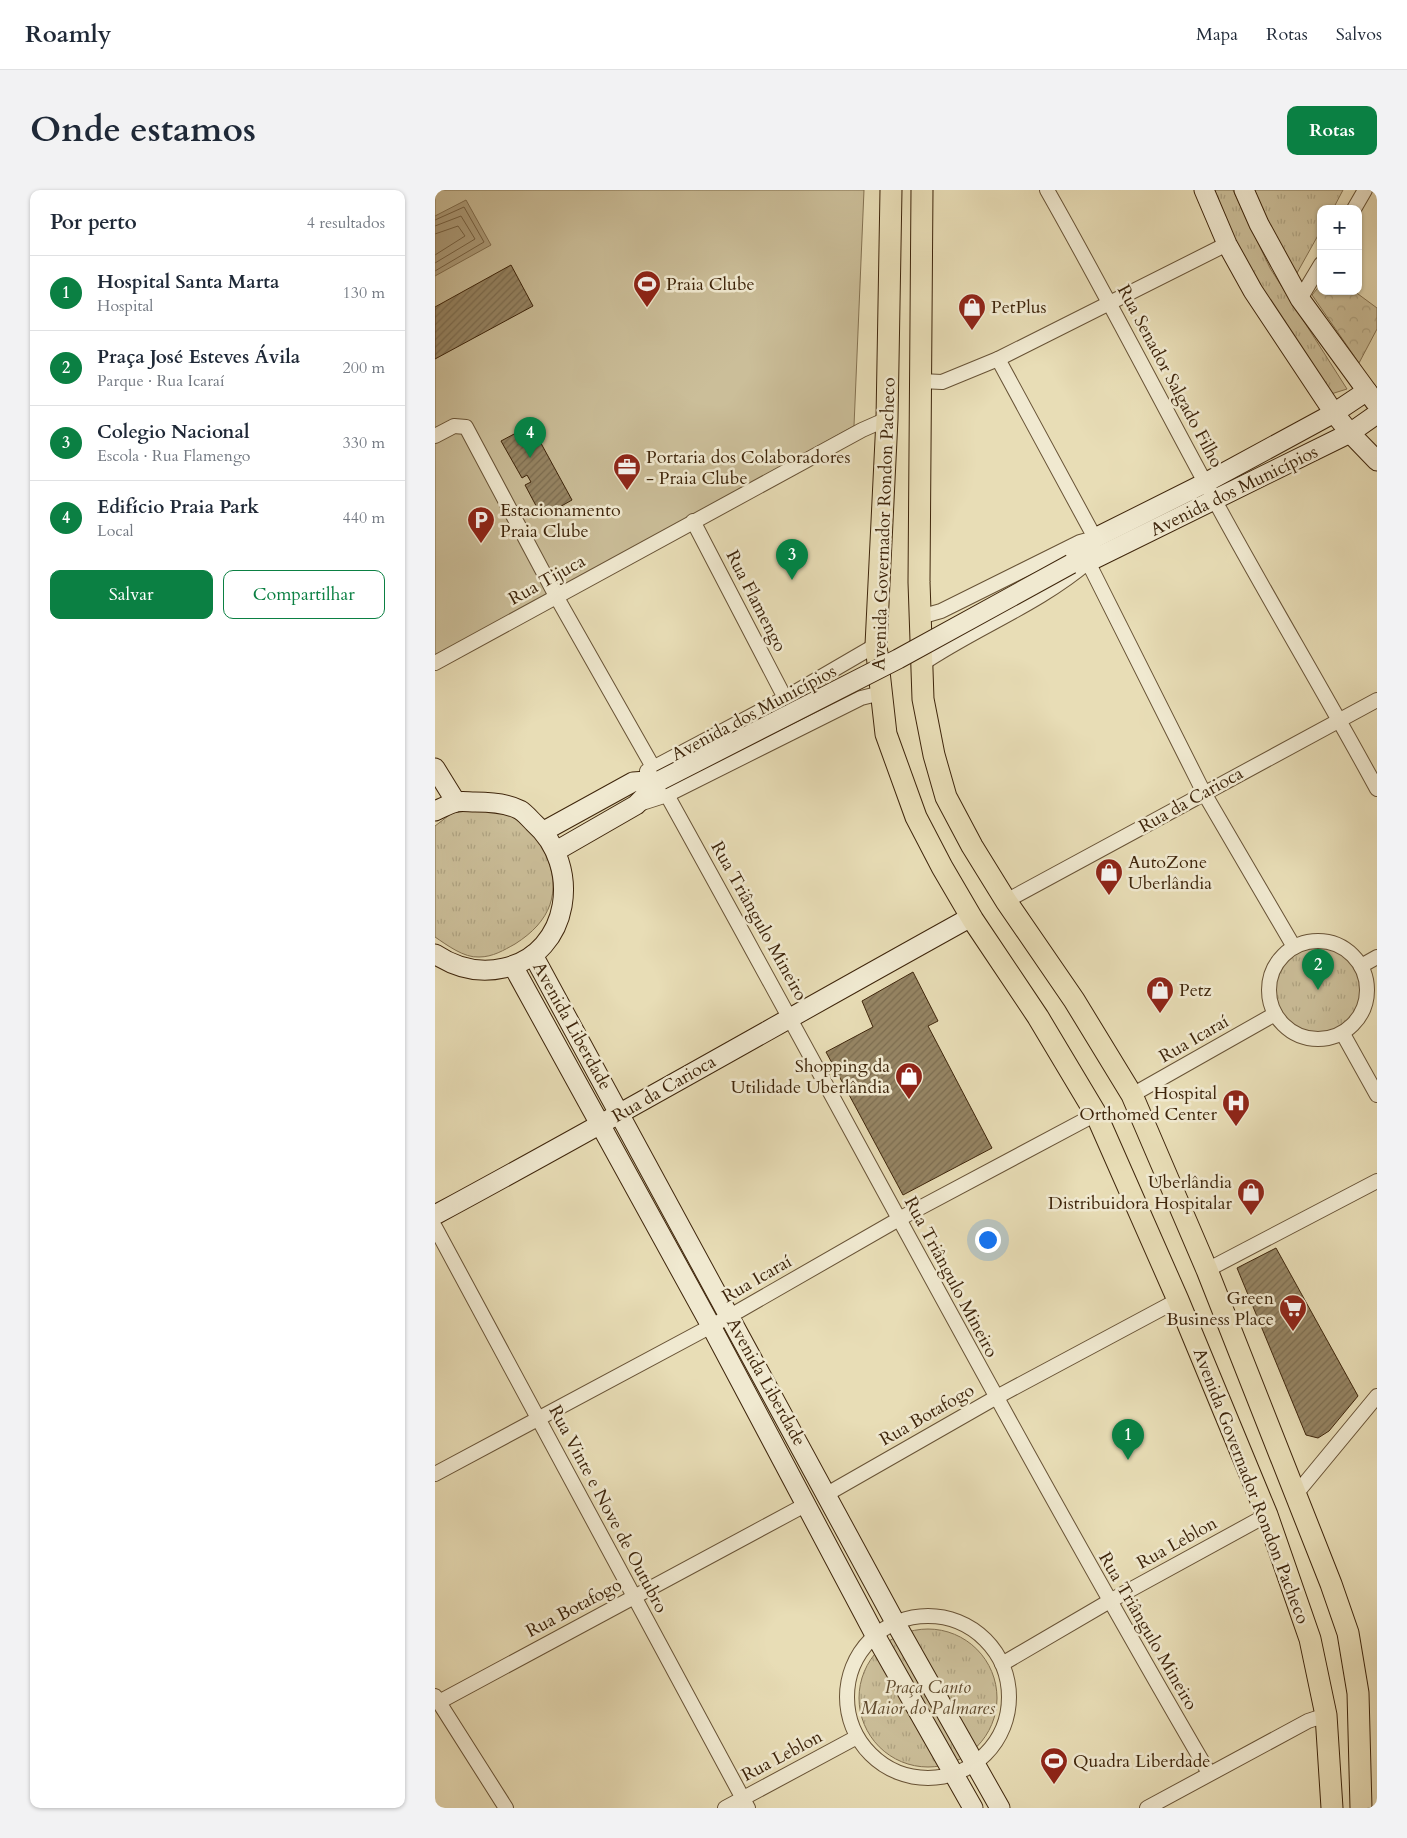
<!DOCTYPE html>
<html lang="pt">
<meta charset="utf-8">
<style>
:root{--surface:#fff;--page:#f2f2f3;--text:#1f2937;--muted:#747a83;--line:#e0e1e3;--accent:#0b8043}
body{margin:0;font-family:Cardo,serif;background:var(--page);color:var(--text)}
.controls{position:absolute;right:15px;top:15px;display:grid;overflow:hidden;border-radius:10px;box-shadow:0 1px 4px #0004}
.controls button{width:45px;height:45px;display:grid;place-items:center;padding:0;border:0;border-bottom:1px solid var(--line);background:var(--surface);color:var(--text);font:25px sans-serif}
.you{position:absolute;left:552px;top:1049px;width:18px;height:18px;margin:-12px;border:4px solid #fff;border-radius:50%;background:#1a73e8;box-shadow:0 0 0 8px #1a73e833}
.badge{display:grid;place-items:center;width:32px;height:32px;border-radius:50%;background:var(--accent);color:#fff;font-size:16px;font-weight:700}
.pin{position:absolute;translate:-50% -41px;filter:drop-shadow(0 1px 2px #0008)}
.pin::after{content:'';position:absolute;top:26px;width:18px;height:15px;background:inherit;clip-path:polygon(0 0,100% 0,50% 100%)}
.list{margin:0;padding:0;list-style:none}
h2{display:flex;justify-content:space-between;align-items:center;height:65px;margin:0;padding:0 20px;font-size:21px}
h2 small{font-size:16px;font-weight:400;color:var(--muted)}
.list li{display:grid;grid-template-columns:32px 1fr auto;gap:15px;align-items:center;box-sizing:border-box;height:75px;padding:0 20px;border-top:1px solid var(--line)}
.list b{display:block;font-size:19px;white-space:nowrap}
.list p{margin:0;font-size:16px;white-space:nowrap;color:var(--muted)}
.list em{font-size:16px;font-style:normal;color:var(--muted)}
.actions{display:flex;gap:10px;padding:15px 20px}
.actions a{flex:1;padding:11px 0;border:1px solid var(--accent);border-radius:10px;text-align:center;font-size:18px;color:var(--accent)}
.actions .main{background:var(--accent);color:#fff}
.map{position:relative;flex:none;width:942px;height:1618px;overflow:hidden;border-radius:10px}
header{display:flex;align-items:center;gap:30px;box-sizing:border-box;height:70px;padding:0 25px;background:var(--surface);border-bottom:1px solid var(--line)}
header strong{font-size:24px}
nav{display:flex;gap:28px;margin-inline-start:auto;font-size:18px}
.intro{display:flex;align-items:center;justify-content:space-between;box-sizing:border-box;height:120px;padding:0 30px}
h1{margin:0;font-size:35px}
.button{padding:12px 22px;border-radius:10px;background:var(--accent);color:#fff;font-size:18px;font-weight:700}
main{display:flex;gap:30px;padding:0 30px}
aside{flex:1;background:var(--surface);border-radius:10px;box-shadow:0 1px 4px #0004}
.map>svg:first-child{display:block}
</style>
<header>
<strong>Roamly</strong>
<nav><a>Mapa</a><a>Rotas</a><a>Salvos</a></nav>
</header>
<div class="intro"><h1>Onde estamos</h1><a class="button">Rotas</a></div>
<main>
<aside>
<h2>Por perto<small>4 resultados</small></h2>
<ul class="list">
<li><span class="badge">1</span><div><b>Hospital Santa Marta</b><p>Hospital</p></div><em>130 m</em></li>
<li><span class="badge">2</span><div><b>Praça José Esteves Ávila</b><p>Parque · Rua Icaraí</p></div><em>200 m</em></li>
<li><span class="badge">3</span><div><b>Colegio Nacional</b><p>Escola · Rua Flamengo</p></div><em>330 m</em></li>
<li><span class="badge">4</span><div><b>Edifício Praia Park</b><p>Local</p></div><em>440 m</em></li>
</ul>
<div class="actions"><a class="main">Salvar</a><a>Compartilhar</a></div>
</aside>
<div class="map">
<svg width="942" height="1618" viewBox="0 0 942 1618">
<defs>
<pattern id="grass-tufts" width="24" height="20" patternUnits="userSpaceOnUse" patternTransform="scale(1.25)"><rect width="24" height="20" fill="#cbbe99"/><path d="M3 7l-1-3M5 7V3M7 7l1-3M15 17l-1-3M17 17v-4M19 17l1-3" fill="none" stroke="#afa382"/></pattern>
<pattern id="forest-crowns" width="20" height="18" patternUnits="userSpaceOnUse" patternTransform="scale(1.25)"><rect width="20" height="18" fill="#cbbe99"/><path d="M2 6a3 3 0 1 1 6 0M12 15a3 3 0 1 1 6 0" fill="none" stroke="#afa382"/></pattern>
<pattern id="building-hatch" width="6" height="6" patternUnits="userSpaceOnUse" patternTransform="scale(1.25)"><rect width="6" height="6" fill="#968564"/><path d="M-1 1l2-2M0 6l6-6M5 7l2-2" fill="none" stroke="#7c6d51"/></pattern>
</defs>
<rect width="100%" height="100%" fill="#e8ddb6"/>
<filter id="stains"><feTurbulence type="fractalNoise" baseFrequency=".004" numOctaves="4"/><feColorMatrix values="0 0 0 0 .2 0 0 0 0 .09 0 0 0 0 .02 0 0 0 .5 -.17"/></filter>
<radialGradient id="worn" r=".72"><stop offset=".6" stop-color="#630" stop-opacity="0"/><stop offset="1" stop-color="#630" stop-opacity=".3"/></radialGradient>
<g fill="url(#grass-tufts)" stroke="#847252">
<path d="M776 0H798L835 78 912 199 896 204 805 64Z"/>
<path d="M815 0H908L898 19H886V40L862 83H857Z"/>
<path d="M40 620C49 621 59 620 67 622 74 623 81 630 87 634 99 641 104 650 110 663 128 702 115 732 80 754 69 760 58 767 44 767 29 768 12 755 0 747V636L17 623Z"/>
<circle cx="883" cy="800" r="49"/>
<circle cx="493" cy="1508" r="69"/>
</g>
<path fill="url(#forest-crowns)" stroke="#847252" d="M886 94V101H919L942 118V139L924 173 877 105Z"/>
<path fill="#cbbe99" stroke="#847252" d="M0 0H429L419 236 0 467Z"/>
<path fill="#ae9e7c" stroke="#816e4f" d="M31 10 56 55 0 86V26Z"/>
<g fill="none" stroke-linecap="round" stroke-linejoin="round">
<g stroke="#766244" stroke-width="1">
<path d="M0 30 29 17 49 52 0 81"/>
<path d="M0 36 26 26 40 49 0 73"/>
<path d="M0 44 23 36 30 46 0 65"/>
</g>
</g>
<g fill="url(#building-hatch)" stroke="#3e250b">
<path d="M76 75 98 116 0 169V117Z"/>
<path d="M96 235 137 310 107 327 90 295 96 292 92 285 87 288 66 251Z"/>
<path d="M478 782 503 831 493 836 557 958 468 1005 391 862 438 837 427 811Z"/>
<path d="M841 1058 923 1206 894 1241 883 1248 871 1245 802 1078Z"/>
</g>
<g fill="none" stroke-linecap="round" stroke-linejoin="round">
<g stroke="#685336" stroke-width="16">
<g id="street">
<path d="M612 0C670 102 723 206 779 309 832 407 889 501 942 599"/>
<path d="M919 19 930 0"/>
<path d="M865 109 886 74"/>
<path d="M486 191 507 192 563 169 792 54"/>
<path d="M0 246 19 236 31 237 121 406 218 577"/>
<path d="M258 331 350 508"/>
<path d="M485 427 506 421 645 352 660 348 563 169"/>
<path d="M0 473 427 240 452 229"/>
<path d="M487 474C540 438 604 414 653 372L769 603 859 757"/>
<path d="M212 581 350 508 441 455"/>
<path d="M232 605C413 931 586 1261 774 1583"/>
<path d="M204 614 232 605 426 508 446 503"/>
<path d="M571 711 942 510"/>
<circle cx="883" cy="800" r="49"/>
<path d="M926 776 942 767"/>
<path d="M908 844 942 905"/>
<path d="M697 905 840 824"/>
<path d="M0 1037 313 1618"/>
<path d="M772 1080 942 991"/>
<path d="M0 1284 295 1126 464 1029 661 924"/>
<path d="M392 1304 560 1208 743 1110"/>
<path d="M861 1304 942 1206"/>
<circle cx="493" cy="1507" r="81"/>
<path d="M567 1474 673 1412 832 1325"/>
<path d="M0 1506 71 1618"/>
<path d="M4 1512 370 1315"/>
<path d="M290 1618 422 1547"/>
<path d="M712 1618 873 1531 891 1525"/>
</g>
</g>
<g stroke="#3e250b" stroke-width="21">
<g id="secondary">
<path d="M769 0 792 54 818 101 899 223 915 243 942 271"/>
<path d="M809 0 824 34 865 109 940 212"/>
<path d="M636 374 660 348 770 293 899 223 932 201"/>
<path d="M636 374 653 372 915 243 942 224"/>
<path d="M0 578 21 612"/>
<path d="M0 621C7 618 14 614 21 612 27 611 34 612 40 612 54 612 72 613 85 620 90 623 95 629 99 633 147 675 136 763 69 778 43 784 21 778 0 764"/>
<path d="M109 641 198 592 226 590"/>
<path d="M121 661 201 615 226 590"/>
<path d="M98 765 460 1432 565 1618"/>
<path d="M78 776 276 1136 440 1445 538 1618"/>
<path d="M0 1025C180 928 357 826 536 727"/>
</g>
</g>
<g stroke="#3e250b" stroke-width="23">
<g id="primary">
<path d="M456 0 452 229 441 455 451 544 481 627 507 677 538 730 603 827 661 924 743 1110 832 1325 875 1449 891 1525 897 1618"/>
<path d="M487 0 484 392 488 509 499 565 511 607 537 656 571 711 639 810 697 905 772 1080 896 1394 913 1443 923 1503 926 1618"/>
</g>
</g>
<use href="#street" stroke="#f0e9d0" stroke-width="14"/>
<use href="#secondary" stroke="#f0e9d0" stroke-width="19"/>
<use href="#primary" stroke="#e8ddb6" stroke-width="21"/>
<g stroke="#3e250b" stroke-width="21" stroke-linecap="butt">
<path id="secondary-bridge" d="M226 590 463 469 636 374"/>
</g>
<use href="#secondary-bridge" stroke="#f0e9d0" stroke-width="19"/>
</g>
<defs>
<g id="stadium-pin" transform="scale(1.4375)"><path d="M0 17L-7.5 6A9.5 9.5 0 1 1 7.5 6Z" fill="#8f2418" stroke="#f0e9d0"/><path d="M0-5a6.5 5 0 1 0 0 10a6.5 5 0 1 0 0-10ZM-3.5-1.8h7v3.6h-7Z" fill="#fff"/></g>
<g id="shop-pin" transform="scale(1.4375)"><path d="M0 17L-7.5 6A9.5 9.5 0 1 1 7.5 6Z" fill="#8f2418" stroke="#f0e9d0"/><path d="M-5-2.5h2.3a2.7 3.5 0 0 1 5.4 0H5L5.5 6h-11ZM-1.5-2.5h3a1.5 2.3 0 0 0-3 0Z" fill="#fff"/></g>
<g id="office-pin" transform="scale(1.4375)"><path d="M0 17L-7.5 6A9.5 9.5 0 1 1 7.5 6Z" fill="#8f2418" stroke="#f0e9d0"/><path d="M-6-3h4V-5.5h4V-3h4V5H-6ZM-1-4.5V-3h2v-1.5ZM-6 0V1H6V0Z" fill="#fff"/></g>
<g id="parking-pin" transform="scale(1.4375)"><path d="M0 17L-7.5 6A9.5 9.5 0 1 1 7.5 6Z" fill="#8f2418" stroke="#f0e9d0"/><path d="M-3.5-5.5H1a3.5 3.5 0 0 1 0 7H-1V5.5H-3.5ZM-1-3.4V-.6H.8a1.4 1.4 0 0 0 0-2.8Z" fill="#fff"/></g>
<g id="hospital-pin" transform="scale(1.4375)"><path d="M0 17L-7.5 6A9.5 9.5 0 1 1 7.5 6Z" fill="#8f2418" stroke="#f0e9d0"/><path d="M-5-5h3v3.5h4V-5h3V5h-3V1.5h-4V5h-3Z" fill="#fff"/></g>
<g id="supermarket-pin" transform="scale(1.4375)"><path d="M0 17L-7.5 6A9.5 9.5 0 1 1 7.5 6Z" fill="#8f2418" stroke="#f0e9d0"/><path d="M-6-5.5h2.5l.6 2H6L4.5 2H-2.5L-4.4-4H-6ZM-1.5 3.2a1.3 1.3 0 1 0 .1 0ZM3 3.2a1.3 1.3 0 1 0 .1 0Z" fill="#fff"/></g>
</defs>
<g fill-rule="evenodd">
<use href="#stadium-pin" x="212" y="94"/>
<use href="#shop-pin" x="537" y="117"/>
<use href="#office-pin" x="192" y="277"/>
<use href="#parking-pin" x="46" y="330"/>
<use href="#shop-pin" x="674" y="682"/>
<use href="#shop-pin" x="725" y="800"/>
<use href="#shop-pin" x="474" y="886"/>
<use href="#hospital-pin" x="801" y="913"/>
<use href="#shop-pin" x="816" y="1002"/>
<use href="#supermarket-pin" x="858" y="1118"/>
<use href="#stadium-pin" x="619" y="1571"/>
</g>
<g text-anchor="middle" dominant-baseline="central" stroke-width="5" stroke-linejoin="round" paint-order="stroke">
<g font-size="18" fill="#3e250b" stroke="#f0e9d0" text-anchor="start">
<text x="231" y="94">Praia Clube</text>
<text x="556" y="117">PetPlus</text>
<text x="211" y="267">Portaria dos Colaboradores<tspan x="211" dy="21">- Praia Clube</tspan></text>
<text x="65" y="320">Estacionamento<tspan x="65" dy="21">Praia Clube</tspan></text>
<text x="693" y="672">AutoZone<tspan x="693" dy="21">Uberlândia</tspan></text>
<text x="744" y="800">Petz</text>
<text x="455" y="876" text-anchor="end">Shopping da<tspan x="455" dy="21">Utilidade Uberlândia</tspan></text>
<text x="782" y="903" text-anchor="end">Hospital<tspan x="782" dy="21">Orthomed Center</tspan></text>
<text x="797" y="992" text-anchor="end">Uberlândia<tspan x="797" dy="21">Distribuidora Hospitalar</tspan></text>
<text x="839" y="1108" text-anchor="end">Green<tspan x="839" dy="21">Business Place</tspan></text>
<text x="638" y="1571">Quadra Liberdade</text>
</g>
<g font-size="18" fill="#3e250b" stroke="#f0e9d0">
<text transform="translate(735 186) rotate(62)">Rua Senador Salgado Filho</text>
<text transform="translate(799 301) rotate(-26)">Avenida dos Municípios</text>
<text transform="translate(449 334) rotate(-88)">Avenida Governador Rondon Pacheco</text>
<text transform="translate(112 390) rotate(-29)">Rua Tijuca</text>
<text transform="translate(321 411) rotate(63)">Rua Flamengo</text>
<text transform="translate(319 523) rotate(-28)">Avenida dos Municípios</text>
<text transform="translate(756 610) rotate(-29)">Rua da Carioca</text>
<text transform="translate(324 731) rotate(61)">Rua Triângulo Mineiro</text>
<text transform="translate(137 836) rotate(61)">Avenida Liberdade</text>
<text transform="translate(759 849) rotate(-30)">Rua Icaraí</text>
<text transform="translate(229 899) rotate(-30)">Rua da Carioca</text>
<text transform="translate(516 1087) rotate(62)">Rua Triângulo Mineiro</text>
<text transform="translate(322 1089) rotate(-30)">Rua Icaraí</text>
<text transform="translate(331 1192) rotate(61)">Avenida Liberdade</text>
<text transform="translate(492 1225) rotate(-30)">Rua Botafogo</text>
<text transform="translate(816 1296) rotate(69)">Avenida Governador Rondon Pacheco</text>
<text transform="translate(173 1319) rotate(62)">Rua Vinte e Nove de Outubro</text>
<text transform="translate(742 1353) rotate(-29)">Rua Leblon</text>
<text transform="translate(139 1418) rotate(-28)">Rua Botafogo</text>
<text transform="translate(713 1441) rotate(60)">Rua Triângulo Mineiro</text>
<text transform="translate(347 1566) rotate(-28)">Rua Leblon</text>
</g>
<g font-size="18" font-style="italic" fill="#614b2e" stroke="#f0e9d0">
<text x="493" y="1497">Praça Canto<tspan x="493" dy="21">Maior do Palmares</tspan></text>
</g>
</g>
<rect width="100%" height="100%" filter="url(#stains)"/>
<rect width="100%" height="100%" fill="url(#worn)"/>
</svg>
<div class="controls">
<button>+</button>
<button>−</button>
</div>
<div class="you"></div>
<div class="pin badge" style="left:693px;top:1270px">1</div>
<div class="pin badge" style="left:883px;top:800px">2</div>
<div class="pin badge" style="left:357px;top:390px">3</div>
<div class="pin badge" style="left:95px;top:268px">4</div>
</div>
</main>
